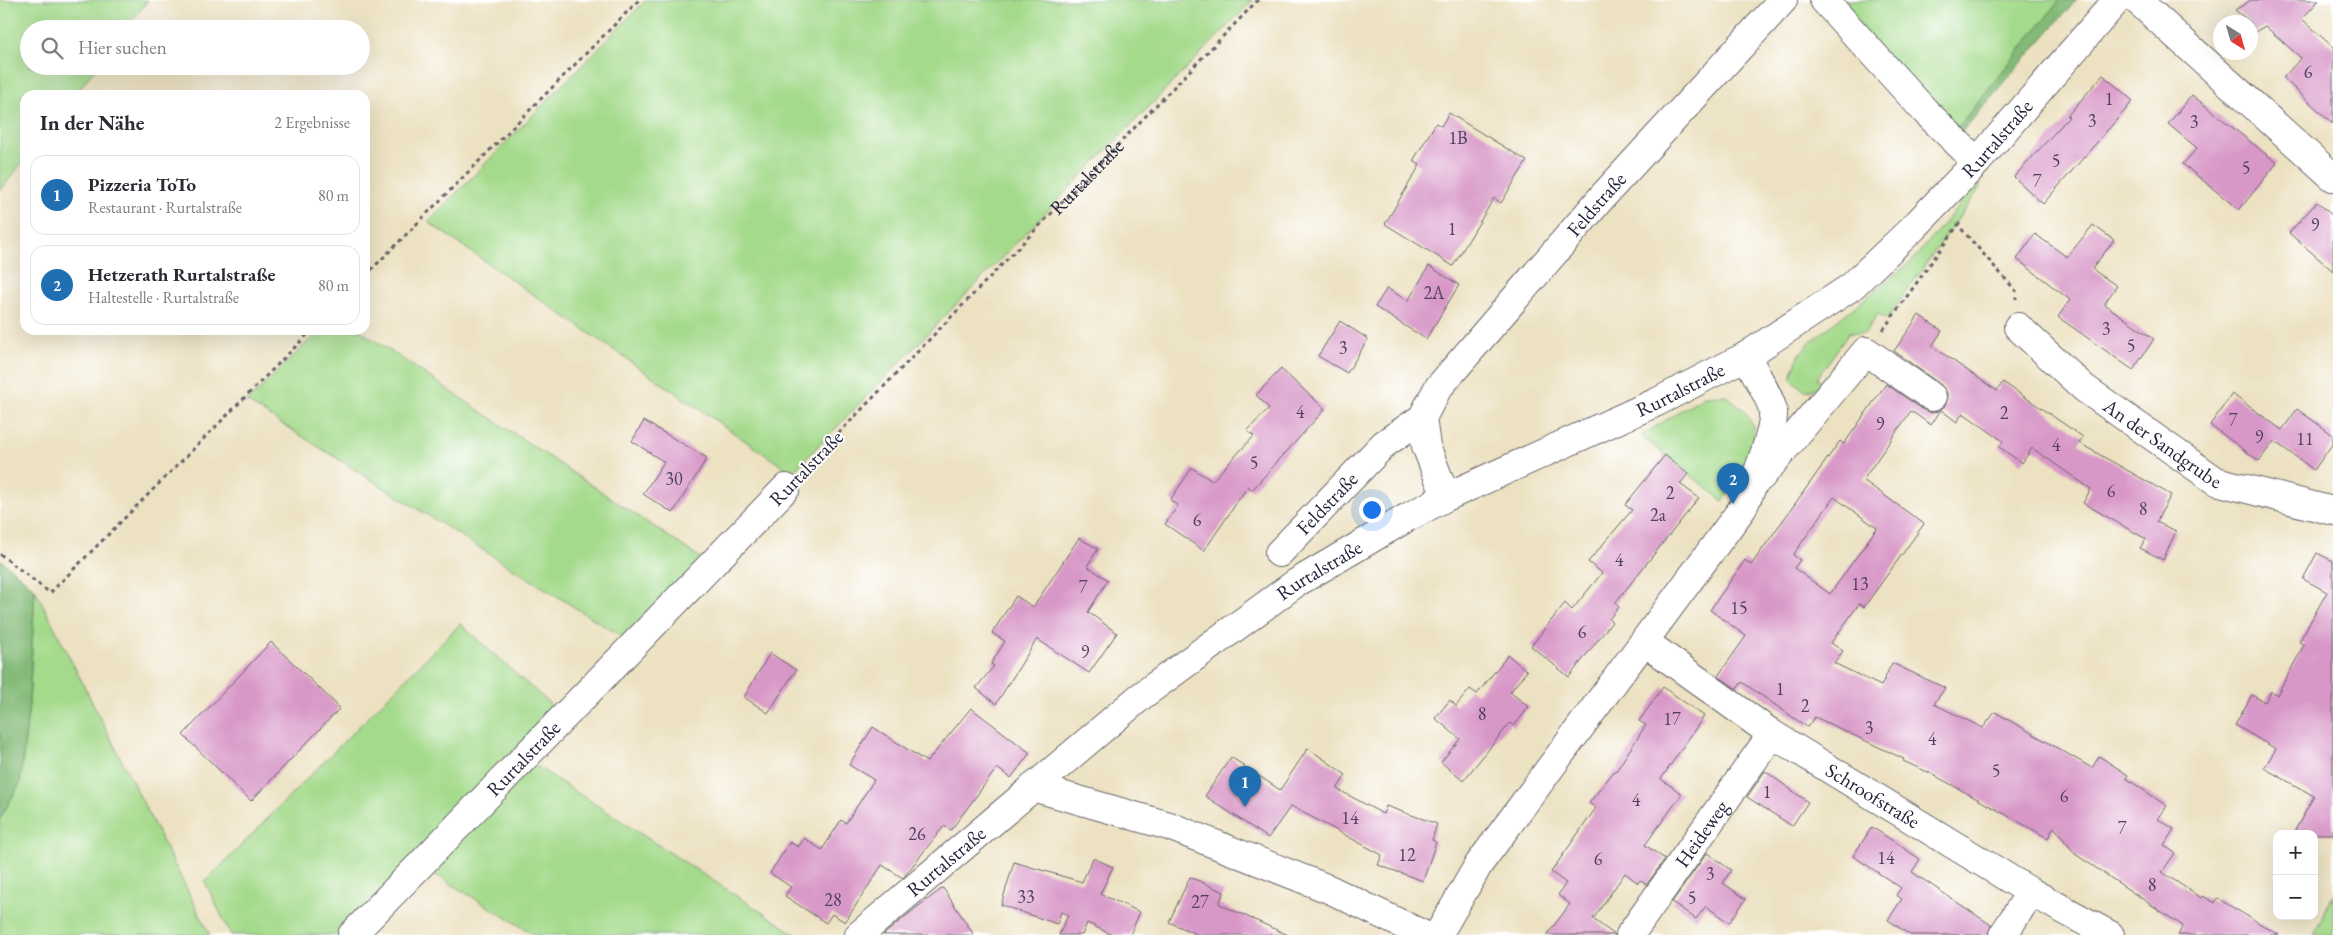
<!DOCTYPE html>
<html lang="de">
<meta charset="utf-8">
<style>
:root{--surface:#fff;--page:#f7f7f7;--text:#2b2b33;--muted:#7c7c81;--line:#e1e1e2;--accent:#1f6fb2}
body{margin:0;font-family:"EB Garamond",serif;background:var(--page);color:var(--text)}
.controls{position:absolute;right:15px;bottom:15px;display:grid;overflow:hidden;border-radius:10px;box-shadow:0 5px 20px #0002}
.controls button{width:45px;height:45px;display:grid;place-items:center;padding:0;border:0;border-bottom:1px solid var(--line);background:var(--surface);color:var(--text);font:25px sans-serif}
.compass{position:absolute;left:2213px;top:15px;width:45px;height:45px;border-radius:50%;background:var(--surface);box-shadow:0 5px 20px #0002;rotate:143deg}
.you{position:absolute;left:1371px;top:509px;width:18px;height:18px;margin:-12px;border:4px solid #fff;border-radius:50%;background:#1a73e8;box-shadow:0 0 0 8px #1a73e833}
.badge{display:grid;place-items:center;width:32px;height:32px;border-radius:50%;background:var(--accent);color:#fff;font-size:16px;font-weight:700}
.pin{position:absolute;translate:-50% -41px;filter:drop-shadow(0 1px 2px #0008)}
.pin::after{content:'';position:absolute;top:26px;width:18px;height:15px;background:inherit;clip-path:polygon(0 0,100% 0,50% 100%)}
.list{margin:0;padding:0;list-style:none}
h2{display:flex;justify-content:space-between;align-items:center;height:65px;margin:0;padding:0 20px;font-size:21px}
h2 small{font-size:16px;font-weight:400;color:var(--muted)}
.list li{display:grid;grid-template-columns:32px 1fr auto;gap:15px;align-items:center;box-sizing:border-box;height:80px;margin:0 10px 10px;padding:0 10px;border:1px solid var(--line);border-radius:15px}
.list b{display:block;font-size:19px;white-space:nowrap}
.list p{margin:0;font-size:16px;white-space:nowrap;color:var(--muted)}
.list em{font-size:16px;font-style:normal;color:var(--muted)}
.icon{flex:none;width:28px;height:28px;fill:none;stroke:currentColor;stroke-width:2;stroke-linecap:round;stroke-linejoin:round}
.map{position:relative;flex:none;width:2333px;height:935px;overflow:hidden}
.search{position:absolute;background:var(--surface);box-shadow:0 5px 20px #0002;left:20px;top:20px;width:350px;height:55px;display:flex;align-items:center;gap:12px;box-sizing:border-box;padding:0 18px;border-radius:28px;color:var(--muted);font-size:19px}
.panel{position:absolute;background:var(--surface);box-shadow:0 5px 20px #0002;left:20px;top:90px;width:350px;height:245px;border-radius:15px}
.map>svg:first-child{display:block}
</style>
<div class="map">
<svg width="2333" height="935" viewBox="0 0 2333 935">
<rect width="100%" height="100%" fill="#fff"/>
<filter id="ink" filterUnits="userSpaceOnUse"><feTurbulence type="fractalNoise" baseFrequency=".02" numOctaves="2"/><feDisplacementMap in="SourceGraphic" scale="10" xChannelSelector="R" yChannelSelector="G"/><feConvolveMatrix kernelMatrix="1 2 1 2 8 2 1 2 1" color-interpolation-filters="sRGB"/></filter>
<filter id="wash" filterUnits="userSpaceOnUse"><feTurbulence type="fractalNoise" baseFrequency=".0096" numOctaves="4" result="noise"/><feDisplacementMap in="SourceGraphic" scale="20" xChannelSelector="R" yChannelSelector="G"/><feGaussianBlur stdDeviation="1.12" result="paint"/><feColorMatrix in="noise" values="0 0 0 0 0 0 0 0 0 0 0 0 0 0 0 0 0 1.4 0 .05"/><feComposite in="paint" operator="in"/></filter>
<g filter="url(#wash)">
<rect width="100%" height="100%" fill="#ece1c1"/>
<g fill="#a4da8b" stroke="#637e63">
<path d="M0 0H148L126 29H29V66H97L75 95H25V159L0 191Z"/>
<path d="M646 0H1253L792 473 428 222Z"/>
<path d="M1829 0H2060L1953 133Z"/>
<path d="M1980 181V188L1887 319 1878 314 1865 333H1849L1817 378 1826 386 1805 391 1790 378 1799 355 1808 344 1912 261Z"/>
<path d="M320 330H359L705 561 630 642 247 402Z"/>
<path d="M1724 395C1776 426 1750 463 1723 501L1641 436 1704 396Z"/>
<path d="M35 589 210 935H0V819L20 783 29 704Z"/>
<path d="M460 624 559 712 346 935H231L205 882Z"/>
<path d="M533 764 797 935H535L428 870Z"/>
<path d="M2333 894V935H2314Z"/>
</g>
<g fill="#83ba77" stroke="#526e59">
<path d="M2060 0H2076L1959 135 1953 133Z"/>
<path d="M0 559 35 589 29 704 20 783 0 819Z"/>
</g>
<g id="blocks">
<g fill="#d898c7" fill-rule="evenodd">
<path d="M2251 0H2319L2302 19 2333 47V124L2283 78 2301 58 2265 26 2250 35V22L2235 10Z"/>
<path d="M2103 75 2133 101 2043 204 2014 177 2069 117 2067 116Z"/>
<path d="M2192 95 2277 163 2239 210 2183 164 2197 148 2168 124Z"/>
<path d="M1449 113 1527 161 1501 203 1494 198 1453 266 1385 224 1420 165 1413 161 1436 123 1441 126Z"/>
<path d="M2317 202 2333 216V271L2289 233Z"/>
<path d="M2093 225 2114 240 2092 269 2117 286 2104 304 2154 339 2133 370 2058 317 2070 300 2017 259 2035 234 2067 257Z"/>
<path d="M1429 266 1459 285 1426 339 1375 307 1387 288 1408 301Z"/>
<path d="M1919 315 1942 331 1932 346 1997 391 2003 382 2083 437 2079 443 2171 495 2156 522 2176 531 2163 560 2140 548 2146 539 2083 503 2091 489 2032 448 2022 463 1999 447 2003 441 1963 413 1957 422 1941 410 1931 425 1911 411 1863 480 1924 524 1864 607 1859 604 1831 643 1843 651 1834 663 1881 686 1892 663 1945 688 1934 704 1983 728 1995 712 2092 768 2099 756 2128 775 2126 778 2167 806 2158 819 2174 829 2164 845 2175 853 2162 872 2201 898 2203 896 2215 903 2217 898 2279 935H2178L2183 926 2075 854 2054 827 2048 838 1932 774 1903 761 1904 759 1815 717 1807 727 1742 682 1737 689 1718 676 1746 636 1710 610 1745 560 1751 565 1840 441 1844 444 1886 384 1924 410 1931 413 1938 411 1945 406 1948 398 1946 391 1941 385 1894 351ZM1834 497 1877 528 1830 594 1794 568 1800 560 1793 555Z"/>
<path d="M1340 321 1368 339 1347 373 1318 356Z"/>
<path d="M1281 369 1325 409 1252 490 1248 486 1204 551 1165 524 1178 506 1170 500 1192 468 1212 481 1254 436 1247 431 1269 408 1256 395Z"/>
<path d="M2232 394 2282 430 2297 409 2333 435V443L2314 470 2274 441 2259 461 2210 425Z"/>
<path d="M644 421 707 458 673 513 643 494 664 462 632 441Z"/>
<path d="M1665 455 1688 474 1680 484 1699 498 1615 603 1619 607 1609 619 1612 622 1569 677 1531 646 1565 603 1572 610 1602 573 1588 562 1632 510 1625 505Z"/>
<path d="M1079 538 1098 549 1087 566 1108 580 1088 612 1117 633 1089 673 1037 639 996 704 976 688 994 666 991 664 1005 641 992 633 1016 596 1033 607Z"/>
<path d="M2317 553 2333 561V834H2293L2314 796 2264 768 2276 749 2235 725 2252 695 2265 702 2271 691 2277 695 2304 645 2299 642 2327 592 2303 579Z"/>
<path d="M271 642 340 708 251 801 183 735Z"/>
<path d="M770 653 796 670 768 713 744 697Z"/>
<path d="M1508 655 1527 671 1510 692 1529 707 1514 726 1510 723 1463 781 1441 762 1460 739 1435 718 1450 700 1456 706 1470 689 1477 694Z"/>
<path d="M1663 687 1704 716 1661 779 1682 794 1645 845 1665 859 1647 884 1640 880 1638 883 1625 873 1593 919 1615 935H1547L1570 904 1558 895 1566 883 1551 872 1596 808 1589 803 1615 770 1616 771 1646 725 1639 721Z"/>
<path d="M971 708 1030 753 1011 778 997 768 951 830 944 826 903 878 882 865 845 922 832 914 826 923 785 896 791 887 770 873 790 842 798 847 804 838 822 850 841 820 846 823 874 780 849 765 873 727 927 762Z"/>
<path d="M1308 748 1346 775 1337 789 1383 814 1386 806 1437 824 1432 840 1436 842 1423 881 1378 865 1382 855 1291 806 1268 838 1205 796 1231 757 1280 790Z"/>
<path d="M1765 771 1808 802 1792 826 1747 797Z"/>
<path d="M1872 827 1920 859 1912 872 1991 925 1988 935H1910L1888 920 1902 899 1896 895 1901 888 1853 856Z"/>
<path d="M1707 853 1731 870 1723 883 1746 899 1729 923 1706 906 1696 919 1672 902Z"/>
<path d="M1093 858 1113 867 1100 894 1140 912 1130 935H1113L1087 923 1082 935H1059L1068 915 1061 912 1057 924 1001 905 1014 862 1082 882Z"/>
<path d="M1190 877 1224 892 1219 904 1288 935H1198L1169 922Z"/>
<path d="M943 888 974 935H883L916 908Z"/>
</g>
</g>
</g>
<g filter="url(#ink)">
<use href="#blocks" fill-opacity="0" stroke="#69656a" stroke-width="1"/>
<g fill="none" stroke-linecap="round" stroke-linejoin="round">
<g stroke="#69656a" stroke-width="30">
<g id="minor">
<path d="M1824 0 1926 112 1977 162"/>
<path d="M2137 0 2333 177"/>
<path id="s2" d="M2018 327 2084 388 2216 481 2333 511"/>
<path d="M1422 418 1426 446 1446 497"/>
<path d="M1761 477 1866 351 1932 397"/>
<path id="s3" d="M1279 553 1384 444 1422 418 1438 388 1603 196 1783 0"/>
<path id="s4" d="M1645 642 1772 734 2031 892 2110 935"/>
<path d="M1033 787 1169 826 1331 890 1424 935"/>
<path id="s5" d="M352 935 786 488"/>
<path id="s6" d="M859 935 1140 697 1296 583 1408 517 1446 497 1657 402 1746 356 1851 287 1913 228 1977 162 2117 0"/>
<path d="M1438 935 1479 864 1742 509C1752 489 1775 432 1773 411 1772 401 1752 367 1746 356"/>
<path id="s7" d="M1630 935 1772 734"/>
<path d="M2003 935 2031 892"/>
</g>
</g>
<g stroke="#69656a" stroke-width="3" stroke-dasharray="4 4" stroke-linecap="butt">
<path d="M1960 223 1958 225 2016 291V299"/>
<path d="M365 276 639 0"/>
<path d="M1883 330 1958 225"/>
<path id="s1" d="M805 468 1258 0"/>
<path d="M0 554 50 593 312 330"/>
</g>
<use href="#minor" stroke="#fff" stroke-width="28"/>
</g>
</g>
<g text-anchor="middle" dominant-baseline="central" stroke-width="4" stroke-linejoin="round" paint-order="stroke">
<g font-size="18" fill="#50405e">
<text x="2308" y="71">6</text>
<text x="2109" y="98">1</text>
<text x="2092" y="120">3</text>
<text x="2194" y="121">3</text>
<text x="1458" y="137">1B</text>
<text x="2056" y="160">5</text>
<text x="2246" y="167">5</text>
<text x="2037" y="180">7</text>
<text x="2315" y="224">9</text>
<text x="1452" y="228">1</text>
<text x="1434" y="292">2A</text>
<text x="2106" y="328">3</text>
<text x="2131" y="345">5</text>
<text x="1343" y="347">3</text>
<text x="1300" y="411">4</text>
<text x="2004" y="412">2</text>
<text x="2233" y="419">7</text>
<text x="1880" y="423">9</text>
<text x="2259" y="436">9</text>
<text x="2305" y="438">11</text>
<text x="2056" y="444">4</text>
<text x="1254" y="462">5</text>
<text x="674" y="478">30</text>
<text x="2111" y="490">6</text>
<text x="1670" y="492">2</text>
<text x="2143" y="508">8</text>
<text x="1658" y="514">2a</text>
<text x="1197" y="519">6</text>
<text x="1619" y="559">4</text>
<text x="1860" y="583">13</text>
<text x="1083" y="586">7</text>
<text x="1739" y="607">15</text>
<text x="1582" y="631">6</text>
<text x="1085" y="651">9</text>
<text x="1780" y="688">1</text>
<text x="1805" y="705">2</text>
<text x="1482" y="713">8</text>
<text x="1672" y="718">17</text>
<text x="1869" y="727">3</text>
<text x="1932" y="738">4</text>
<text x="1996" y="770">5</text>
<text x="1767" y="791">1</text>
<text x="2064" y="795">6</text>
<text x="1636" y="799">4</text>
<text x="1350" y="817">14</text>
<text x="2122" y="827">7</text>
<text x="917" y="833">26</text>
<text x="1407" y="854">12</text>
<text x="1886" y="857">14</text>
<text x="1598" y="858">6</text>
<text x="1710" y="873">3</text>
<text x="2152" y="884">8</text>
<text x="1026" y="896">33</text>
<text x="1692" y="897">5</text>
<text x="833" y="899">28</text>
<text x="1200" y="901">27</text>
</g>
<g font-size="20" fill="#22223b" stroke="#fff">
<text stroke="none"><textPath href="#s6" startOffset="1400">Rurtalstraße</textPath></text>
<text stroke="none"><textPath href="#s1" startOffset="405">Rurtalstraße</textPath></text>
<text stroke="none"><textPath href="#s3" startOffset="474">Feldstraße</textPath></text>
<text stroke="none"><textPath href="#s6" startOffset="992">Rurtalstraße</textPath></text>
<text stroke="none"><textPath href="#s2" startOffset="186">An der Sandgrube</textPath></text>
<text transform="translate(806 468) rotate(-46)">Rurtalstraße</text>
<text stroke="none"><textPath href="#s3" startOffset="69">Feldstraße</textPath></text>
<text stroke="none"><textPath href="#s6" startOffset="588">Rurtalstraße</textPath></text>
<text stroke="none"><textPath href="#s5" startOffset="246">Rurtalstraße</textPath></text>
<text stroke="none"><textPath href="#s4" startOffset="275">Schroofstraße</textPath></text>
<text stroke="none"><textPath href="#s7" startOffset="124">Heideweg</textPath></text>
<text stroke="none"><textPath href="#s6" startOffset="114">Rurtalstraße</textPath></text>
</g>
</g>
</svg>
<div class="controls">
<button>+</button>
<button>−</button>
</div>
<svg class="compass" viewBox="-18 -18 36 36"><path d="M0-13l5 13h-10z" fill="#e53935"/><path d="M0 13l5-13h-10z" fill="#7c7c81"/></svg>
<div class="you"></div>
<div class="pin badge" style="left:1245px;top:807px">1</div>
<div class="pin badge" style="left:1733px;top:504px">2</div>
<div class="search"><svg class="icon" aria-label="search" viewBox="0 0 24 24"><circle cx="10" cy="10" r="6"/><path d="M15 15l6 6"/></svg>Hier suchen</div>
<section class="panel">
<h2>In der Nähe<small>2 Ergebnisse</small></h2>
<ul class="list">
<li><span class="badge">1</span><div><b>Pizzeria ToTo</b><p>Restaurant · Rurtalstraße</p></div><em>80 m</em></li>
<li><span class="badge">2</span><div><b>Hetzerath Rurtalstraße</b><p>Haltestelle · Rurtalstraße</p></div><em>80 m</em></li>
</ul>
</section>
</div>
